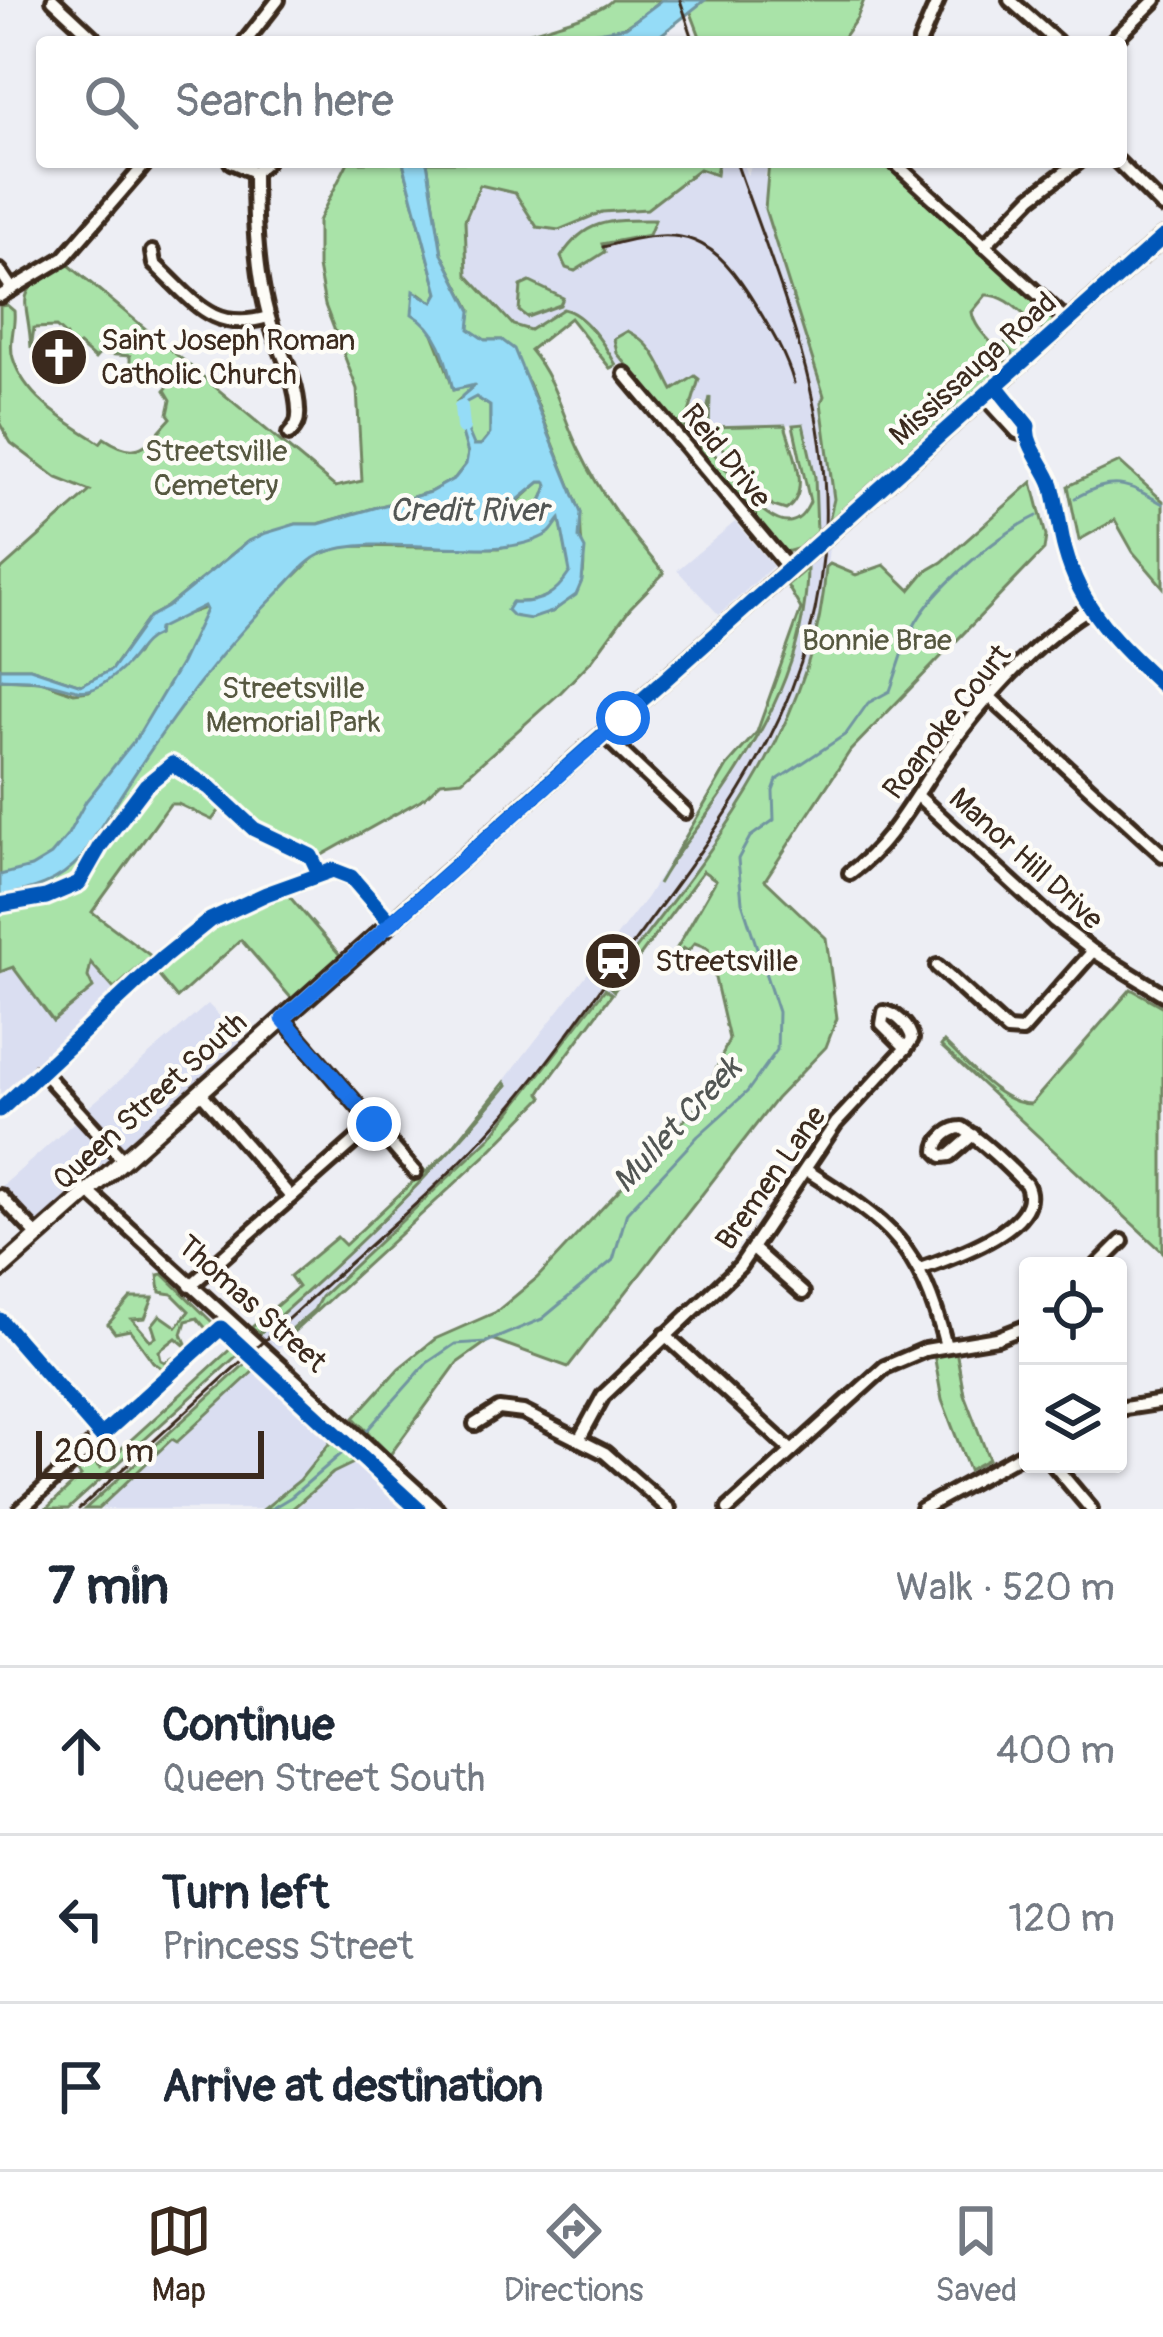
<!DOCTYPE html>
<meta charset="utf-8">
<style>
:root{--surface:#fff;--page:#f2f2f3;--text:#1f2937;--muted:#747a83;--line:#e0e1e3;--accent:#3b2a1e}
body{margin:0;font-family:Pangolin,sans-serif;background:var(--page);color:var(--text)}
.controls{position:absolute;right:36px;bottom:36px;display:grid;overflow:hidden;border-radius:12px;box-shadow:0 3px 9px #0004}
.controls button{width:108px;height:108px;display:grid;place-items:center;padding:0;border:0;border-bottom:3px solid var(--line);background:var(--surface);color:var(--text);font:60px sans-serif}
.scale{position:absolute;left:36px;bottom:30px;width:228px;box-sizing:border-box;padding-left:12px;border:6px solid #3b2a1e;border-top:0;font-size:33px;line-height:42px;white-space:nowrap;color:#3b2a1e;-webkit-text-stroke:9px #fdfcf7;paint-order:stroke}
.stop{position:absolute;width:36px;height:36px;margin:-27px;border:9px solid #1a73e8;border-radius:50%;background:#fff}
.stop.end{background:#1a73e8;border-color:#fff;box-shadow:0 3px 12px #0008}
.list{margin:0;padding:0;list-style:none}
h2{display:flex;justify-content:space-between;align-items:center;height:156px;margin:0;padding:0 48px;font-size:51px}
h2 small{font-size:39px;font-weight:400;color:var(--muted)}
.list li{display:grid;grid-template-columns:78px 1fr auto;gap:36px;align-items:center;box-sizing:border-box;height:168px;padding:0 48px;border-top:3px solid var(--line)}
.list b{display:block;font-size:45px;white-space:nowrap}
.list p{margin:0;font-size:39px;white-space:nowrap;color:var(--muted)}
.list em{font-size:39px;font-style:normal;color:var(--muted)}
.icon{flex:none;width:66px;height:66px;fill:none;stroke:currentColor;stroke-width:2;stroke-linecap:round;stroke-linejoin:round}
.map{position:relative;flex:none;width:1163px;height:1509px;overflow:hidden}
.search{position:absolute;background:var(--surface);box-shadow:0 3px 9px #0004;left:36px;right:36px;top:36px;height:132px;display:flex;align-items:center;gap:30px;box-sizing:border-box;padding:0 42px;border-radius:12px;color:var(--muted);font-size:45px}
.sheet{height:660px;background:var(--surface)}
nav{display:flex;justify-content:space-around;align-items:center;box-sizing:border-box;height:168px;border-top:3px solid var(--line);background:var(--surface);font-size:33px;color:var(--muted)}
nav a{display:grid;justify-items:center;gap:6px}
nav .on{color:var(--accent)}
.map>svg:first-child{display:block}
</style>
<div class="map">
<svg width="1163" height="1509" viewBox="0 0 1163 1509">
<rect width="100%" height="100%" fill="#edeef4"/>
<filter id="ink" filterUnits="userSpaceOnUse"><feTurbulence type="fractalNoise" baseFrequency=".00833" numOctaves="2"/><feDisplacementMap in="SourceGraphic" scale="24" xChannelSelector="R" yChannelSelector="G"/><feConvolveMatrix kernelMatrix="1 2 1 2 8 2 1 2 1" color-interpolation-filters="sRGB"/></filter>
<g filter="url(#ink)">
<g fill="#dadef1">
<path d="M718 162H742L747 175 754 162H769L765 175 797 309 824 397 821 403 834 499 828 524 817 533 815 477 803 424 679 427 630 366 619 364 610 368 570 318 530 350 467 275 465 220 479 185 515 193 537 227 559 230 602 212 647 209 699 168 716 174Z"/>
<path d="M735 522 773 566 719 615 677 570Z"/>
<path d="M829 547 821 620 787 759 545 1085 540 1093 543 1097 277 1350 251 1328 298 1287 290 1276 337 1237 345 1245 451 1149 647 897 727 766 757 732 801 609 787 585Z"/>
<path d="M75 944 114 989 0 1100V972Z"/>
<path d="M208 1004 244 1042 120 1151 84 1111Z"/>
<path d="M79 1118 113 1156 33 1228 0 1188Z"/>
<path d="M258 1367 364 1458 416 1509H98L173 1439 177 1442Z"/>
</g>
<g fill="#a9e3a8" stroke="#728663" stroke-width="3">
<path d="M612 0H662C649 9 636 22 622 28 585 44 537 42 497 42 523 33 597 16 612 0Z"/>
<path d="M705 0H864L857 18 840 42H702L690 10Z"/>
<path d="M348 162H403L438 293 433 303 421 294C427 328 445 356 453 390L475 385 459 400 476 397 490 406V434L481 445H473L461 427 468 453 466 464 455 478 430 492 318 524H296L247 542 167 607 149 617 111 670 81 685 30 668H0V571L90 491 57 478 11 443 0 424V306L7 305 14 311C16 327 8 342 13 358 25 398 66 421 100 443L104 438C140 462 147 444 171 418L168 414 171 400 165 390 169 385 143 361 138 366 130 363V356L105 354 103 350 95 359 79 345 75 348 73 344 67 346 66 336 56 327 34 328 31 348C28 293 10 299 63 260L335 487 362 481 357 389 325 305 318 267V221Z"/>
<path d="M427 162H718L716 175 699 169 647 209 602 212 559 230 537 227 515 193 480 185 465 220 467 275 513 325 530 330 563 309C584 313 605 345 616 365L610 368 570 318 530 350C556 381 562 415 579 450 601 496 631 534 664 573L630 608 592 660 561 692 462 780 441 782 424 798 322 855 253 824 226 802 212 820 178 804H170L92 912 151 956 114 989 91 963 88 977 93 988 53 1021 13 967 0 972V679L41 681 74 693 89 691 136 654 144 640 157 635V629L170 620 295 576 315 556 343 546 499 548 549 532 560 519 571 572C556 595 540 604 512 602L552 612C602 576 577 562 581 513L529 383 502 340H485L468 329 471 310 442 254Z"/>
<path d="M769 162H885L1055 320 1044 331C1025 319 1009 294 986 295L972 312C975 333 998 344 1007 364L828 524 834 499 821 403 824 396 765 209Z"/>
<path d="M655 220 649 235 602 244 605 252 575 271 566 268 561 257C586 218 612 220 655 220Z"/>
<path d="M530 282 563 298 560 305 527 317 519 311 521 286Z"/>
<path d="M1019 325 1036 339 1015 357 1004 344Z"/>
<path d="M628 331C655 345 659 364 673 390L695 376 699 379 683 433 617 353 614 339Z"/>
<path d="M710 397 709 427 785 425C792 451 813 491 786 510L773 506 710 433 704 425Z"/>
<path d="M803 424 815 477 817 533 804 547 786 552 772 541 699 453 702 439C724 461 783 565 810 502L793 425Z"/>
<path d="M1120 462 1163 501V587L1133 552 1115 520 1079 540 1068 486Z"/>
<path d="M540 482H547V486C540 509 530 523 504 519L505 513Z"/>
<path d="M1032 482 1046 536 1044 550 850 751 765 880 826 938 837 1018 826 1047 776 1099 568 1367 491 1339 457 1363 390 1455 354 1418 399 1368 435 1339 496 1312 537 1278 703 1100 729 1039 708 948 695 943 688 951 683 948 677 956 674 953 716 880 703 871 614 991 608 985C704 859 815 733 826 567L830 564 856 575 884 565 910 590 925 572 942 562Z"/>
<path d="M807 568C807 655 763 737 712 808 694 834 673 856 658 884L727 766 757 732 801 609 787 585Z"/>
<path d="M288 895 340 955 292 999 241 940 177 998 157 974 219 924Z"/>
<path d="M605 989 612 994 545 1085 540 1093 543 1097 486 1155 287 1338 285 1335 314 1310 321 1297 490 1138Z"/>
<path d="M1131 989 1163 1007V1252L941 1046 944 1042C967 1063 999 1104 1031 1104Z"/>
<path d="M505 1082 507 1085C432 1176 348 1256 260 1333L251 1328 298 1287 290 1276 337 1237 345 1245 421 1174 411 1156 426 1172 451 1149Z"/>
<path d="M163 1274 212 1322 208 1331 197 1318 186 1321 182 1334 188 1348 176 1338 159 1351 161 1360 165 1362 176 1356 177 1359 163 1369 153 1362 130 1330 115 1333 108 1324 131 1298H153L145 1318 132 1319 150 1340 156 1337 152 1325 160 1315 177 1327 189 1311 172 1294 160 1292 158 1275Z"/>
<path d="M236 1344 243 1350 68 1509H46L81 1476 77 1471 90 1459 100 1468Z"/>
<path d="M956 1350 964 1394 989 1459 969 1470 942 1400 934 1354Z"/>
<path d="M253 1357 258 1367 177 1442 172 1439 98 1509H85Z"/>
<path d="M337 1434 364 1458 333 1473 292 1509H264L300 1480Z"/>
</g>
<g fill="#95dcf7" stroke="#7195a0" stroke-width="3" fill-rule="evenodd">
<path d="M662 0H705L652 42H540L626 27Z"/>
<path d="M403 162H427L442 254 471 311 469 329 485 340H502L514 349 581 513 579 538 585 549 582 581 576 595 552 612 531 619 513 616 507 610 512 602C540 604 555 595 570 572L560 519C556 523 554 529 549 533 498 567 383 529 321 554 305 561 293 579 280 591 204 666 138 765 82 857 58 883 34 890 0 896V875L31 867 51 855 67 836 86 801 137 737 181 663 206 610 204 606 158 629 157 635C141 641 137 655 124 667 84 704 83 688 38 681 26 679 13 680 0 679V668H30L81 685 111 670 149 617 167 607 247 542 266 533 296 524H319L430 492 455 478 466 464 468 453 460 426 468 431 474 445H481L490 434V406L476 397 459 406 462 396 475 385 453 390C446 360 440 330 412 314L414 291 433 302 438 293ZM540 482H546L547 486C540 509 530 523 504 518L508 508Z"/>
</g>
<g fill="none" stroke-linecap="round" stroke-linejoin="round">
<g stroke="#7195a0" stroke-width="3">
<path d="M1075 498C1114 477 1125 482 1163 504"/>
<path d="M362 1436 427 1363 455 1344 487 1342 542 1319 613 1260 627 1212 698 1136 747 1092 777 1050 778 1012 742 902 738 859 750 837 774 820 773 791 777 780 846 734 868 703 890 691C898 670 903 648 913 628 932 589 998 535 1037 516"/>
<path d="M271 1509 291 1497 355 1442"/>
</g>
<path stroke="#95dcf7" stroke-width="14" d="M461 407 463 427"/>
<g stroke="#3b2a1e" stroke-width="20">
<g id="minor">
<path d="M53 0 98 42"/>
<path d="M1010 0 1057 42"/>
<path d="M245 42 278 0"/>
<path d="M920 42 938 0"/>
<path d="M1112 42 1155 0"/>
<path d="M231 162 254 172"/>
<path d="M266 162 254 172C254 219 256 276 270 321 279 350 297 379 298 410 299 421 296 427 289 434"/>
<path d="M894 162 1067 321"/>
<path d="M1118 162 1163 207"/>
<path d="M984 246 1032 197 1078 162"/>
<path d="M152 252 154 264C193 299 211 334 268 317"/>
<path d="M0 271 12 289"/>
<path d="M0 296 64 258 147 162"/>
<path d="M625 374 790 570"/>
<path d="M996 386 1028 426C1024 444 1046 467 1052 485 1058 506 1059 529 1065 550 1081 610 1119 645 1163 686"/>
<path d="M985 397 1017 432 1026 435"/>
<path d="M991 698 1163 855"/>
<path d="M604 735 685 812"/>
<path d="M919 797 1054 921 1093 951 1163 994"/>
<path d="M850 873C892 843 914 796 943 756 983 700 1031 645 1088 609"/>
<path d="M937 966 1007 1030 1022 1031 1093 951"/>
<path d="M884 1012C896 1013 910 1027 912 1039L906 1048 882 1024Z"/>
<path d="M283 1019 415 1172"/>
<path d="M41 1070 124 1161"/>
<path d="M201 1093 291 1197"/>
<path d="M0 1110 164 957 210 920 266 894 333 870 351 877 391 923"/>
<path d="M806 1170C891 1224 920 1245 946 1346"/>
<path d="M89 1192 437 1509"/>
<path d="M0 1196 38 1236"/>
<path d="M753 1249 803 1293"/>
<path d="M1097 1266 1122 1241"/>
<path d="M920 1269C948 1259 1048 1226 1026 1184 1006 1164 986 1144 962 1128 951 1128 937 1139 937 1151L942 1156 950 1155 973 1135"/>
<path d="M190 1286 374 1124"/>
<path d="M0 1320 101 1436"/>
<path d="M665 1335 792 1451"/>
<path d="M1118 1409 1163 1402"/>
<path d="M475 1424 499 1409 523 1412 605 1453 669 1509"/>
<path d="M579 1440 603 1396 740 1266 836 1123 906 1048"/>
<path d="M1053 1464 1091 1509"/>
<path d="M21 1509 228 1321"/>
<path d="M728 1509 885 1367 925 1350 997 1338 1028 1326"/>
<path d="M922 1509 1028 1451"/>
</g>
</g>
<g stroke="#3b2a1e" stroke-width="22">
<path id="major" d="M0 1270 1163 237"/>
</g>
<use href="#minor" stroke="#fdfcf7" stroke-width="10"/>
<use href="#major" stroke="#fdfcf7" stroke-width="14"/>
<g stroke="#3b2a1e" stroke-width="3">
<path d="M680 0 694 42"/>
<path d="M603 247C686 223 713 235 757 307 772 332 786 355 794 383"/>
<path d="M79 1509C164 1432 249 1355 334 1277 385 1231 439 1186 486 1135 545 1071 594 996 646 926 738 802 819 691 825 529 830 400 778 282 736 162"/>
</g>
<g stroke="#fdfcf7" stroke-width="22">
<g id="cycleway">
<path d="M996 386 1028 426C1024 444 1046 467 1052 485 1058 506 1059 529 1065 550 1081 610 1119 645 1163 686"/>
<path d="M0 905 46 897 79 883 100 846 146 785 172 764 210 788 254 829 311 856 319 873"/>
<path d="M0 1110 164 957 210 920 266 894 333 870 351 877 391 923 1163 237"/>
<path d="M0 1320 101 1436 221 1328 418 1509"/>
</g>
</g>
<use href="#cycleway" stroke="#0057b8" stroke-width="15"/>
</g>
</g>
<g fill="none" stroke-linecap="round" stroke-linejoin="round" filter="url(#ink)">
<path stroke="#1a73e8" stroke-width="15" d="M374 1124 283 1019 623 718"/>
</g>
<defs>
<g id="church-disc" transform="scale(3)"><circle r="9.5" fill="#3b2a1e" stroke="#fdfcf7"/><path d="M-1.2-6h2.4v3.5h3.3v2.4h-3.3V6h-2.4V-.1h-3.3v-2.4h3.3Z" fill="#fff"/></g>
<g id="station-disc" transform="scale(3)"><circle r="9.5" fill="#3b2a1e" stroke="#fdfcf7"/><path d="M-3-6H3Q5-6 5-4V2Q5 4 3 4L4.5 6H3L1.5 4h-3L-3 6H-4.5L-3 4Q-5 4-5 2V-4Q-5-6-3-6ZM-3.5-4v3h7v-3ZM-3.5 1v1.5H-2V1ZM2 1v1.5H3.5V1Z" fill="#fff"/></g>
</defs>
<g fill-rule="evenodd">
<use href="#church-disc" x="59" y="357"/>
<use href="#station-disc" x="613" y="961"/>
</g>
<g text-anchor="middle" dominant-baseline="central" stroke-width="9" stroke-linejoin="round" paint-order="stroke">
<g font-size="30" fill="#3b2a1e" stroke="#fdfcf7" text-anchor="start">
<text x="101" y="340">Saint Joseph Roman<tspan x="101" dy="34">Catholic Church</tspan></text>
<text x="655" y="961">Streetsville</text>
</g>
<g font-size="30" fill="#3b2a1e" stroke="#fdfcf7">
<text transform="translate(973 369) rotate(-42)">Mississauga Road</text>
<text transform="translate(726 456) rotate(51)">Reid Drive</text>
<text transform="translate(947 722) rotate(-52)">Roanoke Court</text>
<text transform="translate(1026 859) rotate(42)">Manor Hill Drive</text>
<text transform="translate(150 1101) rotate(-42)">Queen Street South</text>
<text transform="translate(771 1178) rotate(-55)">Bremen Lane</text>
<text transform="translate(252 1304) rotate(42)">Thomas Street</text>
</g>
<g font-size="30" fill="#565840" stroke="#fdfcf7">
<text x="216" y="451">Streetsville<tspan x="216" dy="34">Cemetery</tspan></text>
<text x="877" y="640">Bonnie Brae</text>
<text x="293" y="688">Streetsville<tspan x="293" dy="34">Memorial Park</tspan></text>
</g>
<g font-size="33" font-style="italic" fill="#525654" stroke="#fdfcf7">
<text x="469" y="510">Credit River</text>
<text transform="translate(677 1125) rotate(-47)">Mullet Creek</text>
</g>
</g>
</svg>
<div class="controls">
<button><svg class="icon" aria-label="locate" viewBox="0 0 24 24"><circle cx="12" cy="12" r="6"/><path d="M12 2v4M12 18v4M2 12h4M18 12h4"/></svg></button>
<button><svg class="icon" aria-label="layers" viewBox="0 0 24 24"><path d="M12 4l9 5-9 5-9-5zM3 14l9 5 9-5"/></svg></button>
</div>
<div class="scale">200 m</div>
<div class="stop" style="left:623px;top:718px"></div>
<div class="stop end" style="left:374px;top:1124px"></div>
<div class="search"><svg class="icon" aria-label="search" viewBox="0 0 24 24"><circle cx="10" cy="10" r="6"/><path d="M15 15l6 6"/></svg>Search here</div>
</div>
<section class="sheet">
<h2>7 min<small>Walk · 520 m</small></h2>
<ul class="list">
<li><svg class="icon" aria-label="ahead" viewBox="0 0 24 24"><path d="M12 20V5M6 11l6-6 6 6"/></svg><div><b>Continue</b><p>Queen Street South</p></div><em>400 m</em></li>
<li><svg class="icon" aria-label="left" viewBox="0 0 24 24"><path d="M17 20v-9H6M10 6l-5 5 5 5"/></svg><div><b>Turn left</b><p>Princess Street</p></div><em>120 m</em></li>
<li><svg class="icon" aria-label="arrive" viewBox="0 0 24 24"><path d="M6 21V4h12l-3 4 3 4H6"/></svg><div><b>Arrive at destination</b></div></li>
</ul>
</section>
<nav>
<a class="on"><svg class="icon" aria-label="map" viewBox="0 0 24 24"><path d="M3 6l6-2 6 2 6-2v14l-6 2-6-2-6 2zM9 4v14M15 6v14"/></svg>Map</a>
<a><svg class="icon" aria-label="directions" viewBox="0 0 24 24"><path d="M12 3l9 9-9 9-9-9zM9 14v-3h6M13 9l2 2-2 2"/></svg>Directions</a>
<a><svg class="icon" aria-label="saved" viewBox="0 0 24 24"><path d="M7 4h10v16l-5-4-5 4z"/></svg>Saved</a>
</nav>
